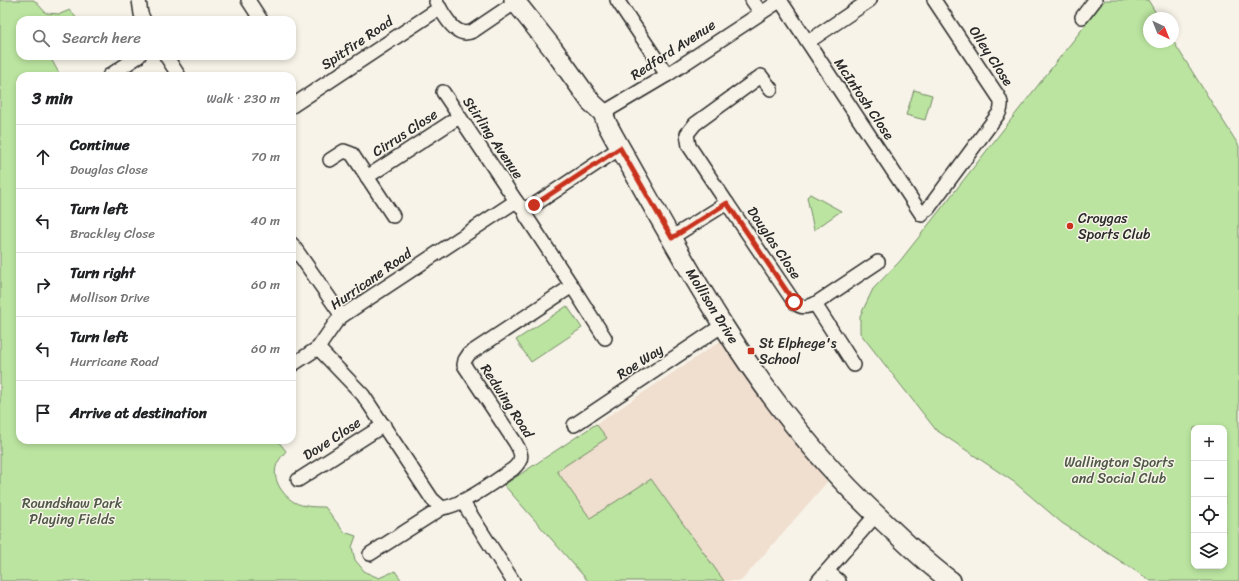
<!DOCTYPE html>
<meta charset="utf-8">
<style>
:root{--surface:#fff;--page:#f2f2f2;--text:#202124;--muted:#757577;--line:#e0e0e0}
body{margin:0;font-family:Sriracha,sans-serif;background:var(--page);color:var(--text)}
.controls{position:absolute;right:12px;bottom:12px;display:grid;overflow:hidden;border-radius:8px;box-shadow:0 2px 6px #0003}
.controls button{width:36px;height:36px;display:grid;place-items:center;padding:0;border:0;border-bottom:1px solid var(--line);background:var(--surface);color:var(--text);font:20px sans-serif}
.compass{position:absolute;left:1143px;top:12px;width:36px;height:36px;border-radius:50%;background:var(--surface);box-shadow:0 2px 6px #0003;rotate:137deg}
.stop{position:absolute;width:12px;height:12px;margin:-9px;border:3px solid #c8321e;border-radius:50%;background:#fff}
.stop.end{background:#c8321e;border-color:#fff;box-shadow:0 1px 4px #0008}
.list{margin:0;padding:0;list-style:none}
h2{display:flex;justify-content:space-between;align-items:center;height:52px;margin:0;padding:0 16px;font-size:17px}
h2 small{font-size:13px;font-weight:400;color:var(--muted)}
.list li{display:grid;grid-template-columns:26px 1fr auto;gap:12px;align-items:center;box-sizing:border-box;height:64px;padding:0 16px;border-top:1px solid var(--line)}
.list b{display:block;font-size:15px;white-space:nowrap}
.list p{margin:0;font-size:13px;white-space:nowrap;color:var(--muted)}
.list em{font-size:13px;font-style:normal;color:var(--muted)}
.icon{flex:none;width:22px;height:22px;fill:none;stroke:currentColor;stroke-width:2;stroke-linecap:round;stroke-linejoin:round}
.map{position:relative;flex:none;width:1239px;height:581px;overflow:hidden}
.search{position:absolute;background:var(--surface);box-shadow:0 2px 6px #0003;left:16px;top:16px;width:280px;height:44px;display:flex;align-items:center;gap:10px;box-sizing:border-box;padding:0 14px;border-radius:12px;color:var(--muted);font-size:15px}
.panel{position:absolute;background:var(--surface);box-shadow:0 2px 6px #0003;left:16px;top:72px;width:280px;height:372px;border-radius:12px}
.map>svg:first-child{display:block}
</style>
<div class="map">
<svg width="1239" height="581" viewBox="0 0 1239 581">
<rect width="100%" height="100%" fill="#f7f3e8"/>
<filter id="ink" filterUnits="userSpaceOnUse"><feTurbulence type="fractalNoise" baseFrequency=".025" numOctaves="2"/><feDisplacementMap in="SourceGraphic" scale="8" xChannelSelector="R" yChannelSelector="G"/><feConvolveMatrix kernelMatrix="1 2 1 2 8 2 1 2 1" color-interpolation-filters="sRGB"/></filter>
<g filter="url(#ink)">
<path fill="#f0decf" d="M722 340 827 482 741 581H588L505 485Z"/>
<g fill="#bbe4a0" stroke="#738866" fill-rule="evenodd">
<path d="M0 0H34L46 13 60 14 70 10 78 20H20V56H51L50 57 60 75 59 76H20V440H277L286 451C283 455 280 458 278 462 270 476 281 494 294 502 303 507 315 507 325 507L344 532 356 536 352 547 355 560 365 572 379 578 395 571 402 581H0Z"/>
<path d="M1105 0H1148L1159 18H1149V42H1173V41L1239 146V581H1151L1062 523 1014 482 936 430 860 333V316L873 289 900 261ZM1194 428H1224V566H1194Z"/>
<path d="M914 90 932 95 925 120 906 115Z"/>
<path d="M810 194 841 211 814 230 807 197Z"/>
<path d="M567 306 582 328 531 362 516 340Z"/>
<path d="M596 424 607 438 557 471 590 518 651 479 724 581H588L504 485Z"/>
</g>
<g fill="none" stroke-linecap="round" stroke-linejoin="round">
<g stroke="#2b2b2b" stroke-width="16">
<g id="street">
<path d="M139 0 141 14 144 20"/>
<path d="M248 0 261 20"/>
<path d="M617 0 667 75"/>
<path d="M752 0 761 13"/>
<path d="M780 0 922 215"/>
<path d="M436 2C444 14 455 40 473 31L516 2"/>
<path d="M1082 17 1095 0"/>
<path d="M808 42 870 0"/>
<path d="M166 56 179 76"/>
<path d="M109 76 139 56"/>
<path d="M443 92 516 201"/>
<path d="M292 106 440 8"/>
<path d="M603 113 667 75 781 0"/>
<path d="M330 160 344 151 352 154 393 216"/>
<path d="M367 177 459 117"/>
<path d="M727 203 794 302C801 309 807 307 815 304L878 262"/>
<path d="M928 209 999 113C1003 105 1001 100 996 93L934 0"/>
<path d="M671 238 727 203 689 146 687 134 695 124 761 76 771 89"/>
<path d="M292 244 342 316"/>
<path d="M572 286 605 338"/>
<path d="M815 304 854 365"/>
<path d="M292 365 318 348"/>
<path d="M574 425 723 325"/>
<path d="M298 480 384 425"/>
<path d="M462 501 513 581"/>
<path d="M442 508 432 499 363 395 318 348 336 322 342 316 516 201C521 209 526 209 534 205L620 148"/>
<path d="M370 554 442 508C462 506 495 481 513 469 524 459 522 454 515 442L464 365 465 360 469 354 572 286 526 216 523 208"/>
<path d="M827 571 839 581"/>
<path d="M818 581 876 515"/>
</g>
</g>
<g stroke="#2b2b2b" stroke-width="22">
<path id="secondary" d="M514 0 553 49 591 102 603 113 607 124 614 137C650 200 684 264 723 325 769 398 822 465 885 523 906 543 927 564 951 581"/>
</g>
<use href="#street" stroke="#f7f3e8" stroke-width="13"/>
<use href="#secondary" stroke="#f7f3e8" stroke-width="19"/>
</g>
</g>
<g fill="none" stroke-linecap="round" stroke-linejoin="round" filter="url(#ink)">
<path stroke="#c8321e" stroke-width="5" d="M534 205 620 148 672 238 727 203 794 302"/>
</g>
<g fill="#c8321e" stroke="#f7f3e8" stroke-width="1.5">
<circle cx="1070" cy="226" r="4"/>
<rect x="747" y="347" width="8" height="8" rx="2"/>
</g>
<g text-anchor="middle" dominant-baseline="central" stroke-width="3" stroke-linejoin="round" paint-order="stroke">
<g font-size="14" fill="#2b2b2b" stroke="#f7f3e8">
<text transform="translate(357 43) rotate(-34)">Spitfire Road</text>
<text transform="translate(673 50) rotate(-33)">Redford Avenue</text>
<text transform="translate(991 56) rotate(57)">Olley Close</text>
<text transform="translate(864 99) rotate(56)">McIntosh Close</text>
<text transform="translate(405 133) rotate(-33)">Cirrus Close</text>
<text transform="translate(493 138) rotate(56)">Stirling Avenue</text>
<text transform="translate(774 243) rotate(56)">Douglas Close</text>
<text transform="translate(371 279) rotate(-35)">Hurricane Road</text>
<text transform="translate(712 306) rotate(58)">Mollison Drive</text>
<text transform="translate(640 362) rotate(-33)">Roe Way</text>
<text transform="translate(507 401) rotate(57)">Redwing Road</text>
<text transform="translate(332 439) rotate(-33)">Dove Close</text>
</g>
<g font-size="14" fill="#2b2b2b" stroke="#f7f3e8" text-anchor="start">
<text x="1078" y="218">Croygas<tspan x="1078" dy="16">Sports Club</tspan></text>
<text x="759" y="343">St Elphege's<tspan x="759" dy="16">School</tspan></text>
</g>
<g font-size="14" fill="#4f5948" stroke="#f7f3e8">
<text x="1119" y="462">Wallington Sports<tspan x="1119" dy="16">and Social Club</tspan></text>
<text x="72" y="503">Roundshaw Park<tspan x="72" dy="16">Playing Fields</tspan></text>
</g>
</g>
</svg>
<div class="controls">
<button>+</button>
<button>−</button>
<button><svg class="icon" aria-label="locate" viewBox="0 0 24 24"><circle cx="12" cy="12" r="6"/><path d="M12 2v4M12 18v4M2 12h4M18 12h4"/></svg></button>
<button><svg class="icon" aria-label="layers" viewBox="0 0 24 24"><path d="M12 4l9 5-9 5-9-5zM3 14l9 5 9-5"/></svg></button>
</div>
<svg class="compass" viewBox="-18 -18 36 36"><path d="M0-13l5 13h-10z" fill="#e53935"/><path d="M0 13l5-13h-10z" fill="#757577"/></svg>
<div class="stop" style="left:794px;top:302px"></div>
<div class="stop end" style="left:534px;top:205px"></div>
<div class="search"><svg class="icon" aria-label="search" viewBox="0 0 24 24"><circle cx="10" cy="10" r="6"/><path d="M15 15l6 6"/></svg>Search here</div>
<section class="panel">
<h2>3 min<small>Walk · 230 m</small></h2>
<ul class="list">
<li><svg class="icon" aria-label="ahead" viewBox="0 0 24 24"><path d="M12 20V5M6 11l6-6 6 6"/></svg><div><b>Continue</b><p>Douglas Close</p></div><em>70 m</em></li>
<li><svg class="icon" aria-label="left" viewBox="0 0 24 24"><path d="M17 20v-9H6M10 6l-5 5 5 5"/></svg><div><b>Turn left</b><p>Brackley Close</p></div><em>40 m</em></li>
<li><svg class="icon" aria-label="right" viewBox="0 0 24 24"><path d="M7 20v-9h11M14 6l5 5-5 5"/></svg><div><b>Turn right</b><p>Mollison Drive</p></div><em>60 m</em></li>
<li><svg class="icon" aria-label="left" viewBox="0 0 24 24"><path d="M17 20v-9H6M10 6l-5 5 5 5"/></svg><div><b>Turn left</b><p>Hurricane Road</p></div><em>60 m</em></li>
<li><svg class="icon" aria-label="arrive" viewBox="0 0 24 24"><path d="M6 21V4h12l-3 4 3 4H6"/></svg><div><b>Arrive at destination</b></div></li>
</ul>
</section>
</div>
